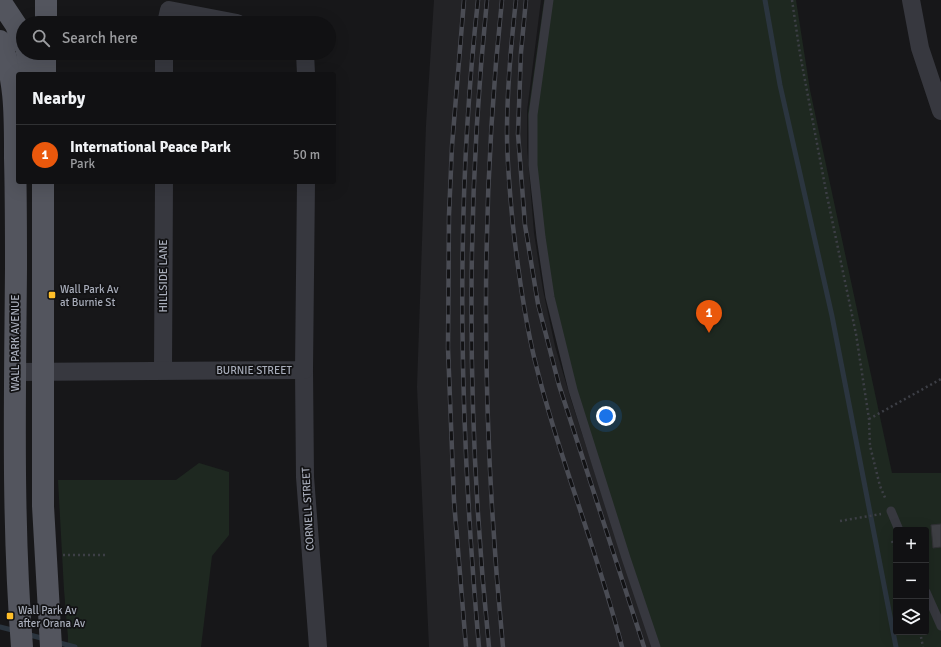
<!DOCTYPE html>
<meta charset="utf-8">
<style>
:root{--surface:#111113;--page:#1a1a1c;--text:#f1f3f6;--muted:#9c9da0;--line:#303133;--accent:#ea580c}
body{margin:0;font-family:Signika,sans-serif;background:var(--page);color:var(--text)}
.controls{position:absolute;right:12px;bottom:12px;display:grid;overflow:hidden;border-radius:4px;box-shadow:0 4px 16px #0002}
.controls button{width:36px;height:36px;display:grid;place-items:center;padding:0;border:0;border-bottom:1px solid var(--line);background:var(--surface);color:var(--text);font:20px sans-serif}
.you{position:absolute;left:606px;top:416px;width:14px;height:14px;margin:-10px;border:3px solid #fff;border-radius:50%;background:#1a73e8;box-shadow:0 0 0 6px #1a73e833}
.badge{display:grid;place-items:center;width:26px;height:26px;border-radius:50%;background:var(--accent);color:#fff;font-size:13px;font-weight:700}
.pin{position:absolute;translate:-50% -33px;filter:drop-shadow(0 1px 2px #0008)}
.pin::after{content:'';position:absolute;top:21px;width:14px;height:12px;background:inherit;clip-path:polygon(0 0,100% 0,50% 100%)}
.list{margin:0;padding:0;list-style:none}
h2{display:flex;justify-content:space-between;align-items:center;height:52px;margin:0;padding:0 16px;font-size:17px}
h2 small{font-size:13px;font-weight:400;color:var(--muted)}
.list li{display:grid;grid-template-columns:26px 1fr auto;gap:12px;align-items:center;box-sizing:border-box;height:60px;padding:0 16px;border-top:1px solid var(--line)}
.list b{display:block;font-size:15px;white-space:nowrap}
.list p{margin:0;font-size:13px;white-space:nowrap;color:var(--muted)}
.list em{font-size:13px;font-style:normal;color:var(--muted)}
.icon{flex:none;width:22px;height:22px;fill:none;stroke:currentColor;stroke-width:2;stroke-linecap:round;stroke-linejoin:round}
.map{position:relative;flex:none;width:941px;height:647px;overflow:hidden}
.search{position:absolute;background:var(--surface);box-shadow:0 4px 16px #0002;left:16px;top:16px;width:320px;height:44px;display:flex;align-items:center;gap:10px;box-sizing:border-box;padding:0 14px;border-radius:22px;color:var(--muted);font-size:15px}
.panel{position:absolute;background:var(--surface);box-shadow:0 4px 16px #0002;left:16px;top:72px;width:320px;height:112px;border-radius:4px}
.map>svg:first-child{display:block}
</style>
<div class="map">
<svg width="941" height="647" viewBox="0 0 941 647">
<rect width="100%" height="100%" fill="#171719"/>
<path fill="#232326" d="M434 0H541L527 111V147L534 233 543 290 555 346 571 400 652 647H429L417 387 426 125Z"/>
<g fill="#1e2820" fill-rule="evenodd">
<path d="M544 0H796L810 90 892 473H941V647H653L564 373 530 160 528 113ZM896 530H926V632H896Z"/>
<path d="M199 463 229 472V535L212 556 201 647H68V637L64 590 58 480H176Z"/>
</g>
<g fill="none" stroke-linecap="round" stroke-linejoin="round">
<g stroke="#2b353f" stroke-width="5">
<path d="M765 0 780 85 832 316 896 647"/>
<path d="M0 627 16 631"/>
<path d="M26 634 45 639"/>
<path d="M56 642 75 647"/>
</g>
</g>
<path fill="#3e3f44" stroke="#313135" d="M941 524V547L933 548 931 525Z"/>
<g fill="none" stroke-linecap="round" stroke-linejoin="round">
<g stroke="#3d3f46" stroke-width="2.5" stroke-dasharray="2 3" stroke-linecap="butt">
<path d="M792 0 800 54 826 191 856 334 869 419 870 446 880 486 886 500"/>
<path d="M869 419 941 379"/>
<path d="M840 521 881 514"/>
<path d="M892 541 896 551"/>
<path d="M63 555H108"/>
<path d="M920 632 923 647"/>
</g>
<g stroke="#37383f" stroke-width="9">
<path d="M549 0 533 115V165L541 237 550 297 573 390 626 558 656 647"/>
<path d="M891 511 899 530"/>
<path d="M926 592 941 626"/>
</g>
<g stroke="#37383f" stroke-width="18">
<path d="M911 0 920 48 941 111"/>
<path d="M166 23 169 10 237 23"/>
<path d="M305 53 306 74"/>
<path d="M164 74V53"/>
<path d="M163 370 164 182"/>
<path d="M304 370 305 477 318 647"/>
<path d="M15 372 304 370 306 182"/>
</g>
<g stroke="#53555e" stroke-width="22">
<path d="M0 1 16 25 23 43"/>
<path d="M46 23V0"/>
<path d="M0 41C16 78 15 118 15 158 16 195 16 232 16 268 15 395 12 521 22 647"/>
<path d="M27 53 31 74"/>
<path d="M45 74V53"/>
<path d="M43 182V506L51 647"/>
</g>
<g stroke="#4a4c54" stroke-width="4.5">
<g id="rail">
<path d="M464 0 452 146 449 215 448 348 454 501 466 647"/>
<path d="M478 0C454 215 460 432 479 647"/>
<path d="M487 0C465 215 467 432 489 647"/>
<path d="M502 0C479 215 482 432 503 647"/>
<path d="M516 0C511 44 507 88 507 133 507 164 510 195 513 226 518 270 524 314 534 357 558 456 597 549 622 647"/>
<path d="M526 0 521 52 518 134 525 225 538 304 559 385 644 647"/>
</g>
</g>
<use href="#rail" stroke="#121214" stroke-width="3" stroke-dasharray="9" stroke-linecap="butt"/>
</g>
<g fill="#ffbf29" stroke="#121214" stroke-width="1.5">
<rect x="48" y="291" width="8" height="8" rx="2"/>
<rect x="6" y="612" width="8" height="8" rx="2"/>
</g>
<g text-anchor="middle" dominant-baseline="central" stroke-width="3.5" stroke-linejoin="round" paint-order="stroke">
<g font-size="11" fill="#a8adba" stroke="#121214">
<text transform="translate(163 276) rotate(-90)">HILLSIDE LANE</text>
<text transform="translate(15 343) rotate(-90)">WALL PARK AVENUE</text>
<text x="254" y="370">BURNIE STREET</text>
<text transform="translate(308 509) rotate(-93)">CORNELL STREET</text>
</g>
<g font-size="11" fill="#a8adba" stroke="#121214" text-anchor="start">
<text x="60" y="289">Wall Park Av<tspan x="60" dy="13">at Burnie St</tspan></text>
<text x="18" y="610">Wall Park Av<tspan x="18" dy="13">after Orana Av</tspan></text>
</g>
</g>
</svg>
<div class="controls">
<button>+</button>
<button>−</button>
<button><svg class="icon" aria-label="layers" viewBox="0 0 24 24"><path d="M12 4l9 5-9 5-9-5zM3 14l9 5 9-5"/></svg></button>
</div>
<div class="you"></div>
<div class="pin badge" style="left:709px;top:333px">1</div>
<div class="search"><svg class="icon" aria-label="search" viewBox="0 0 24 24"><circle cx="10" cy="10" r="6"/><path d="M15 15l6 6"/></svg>Search here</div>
<section class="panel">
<h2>Nearby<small></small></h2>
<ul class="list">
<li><span class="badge">1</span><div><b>International Peace Park</b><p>Park</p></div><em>50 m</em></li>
</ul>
</section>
</div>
